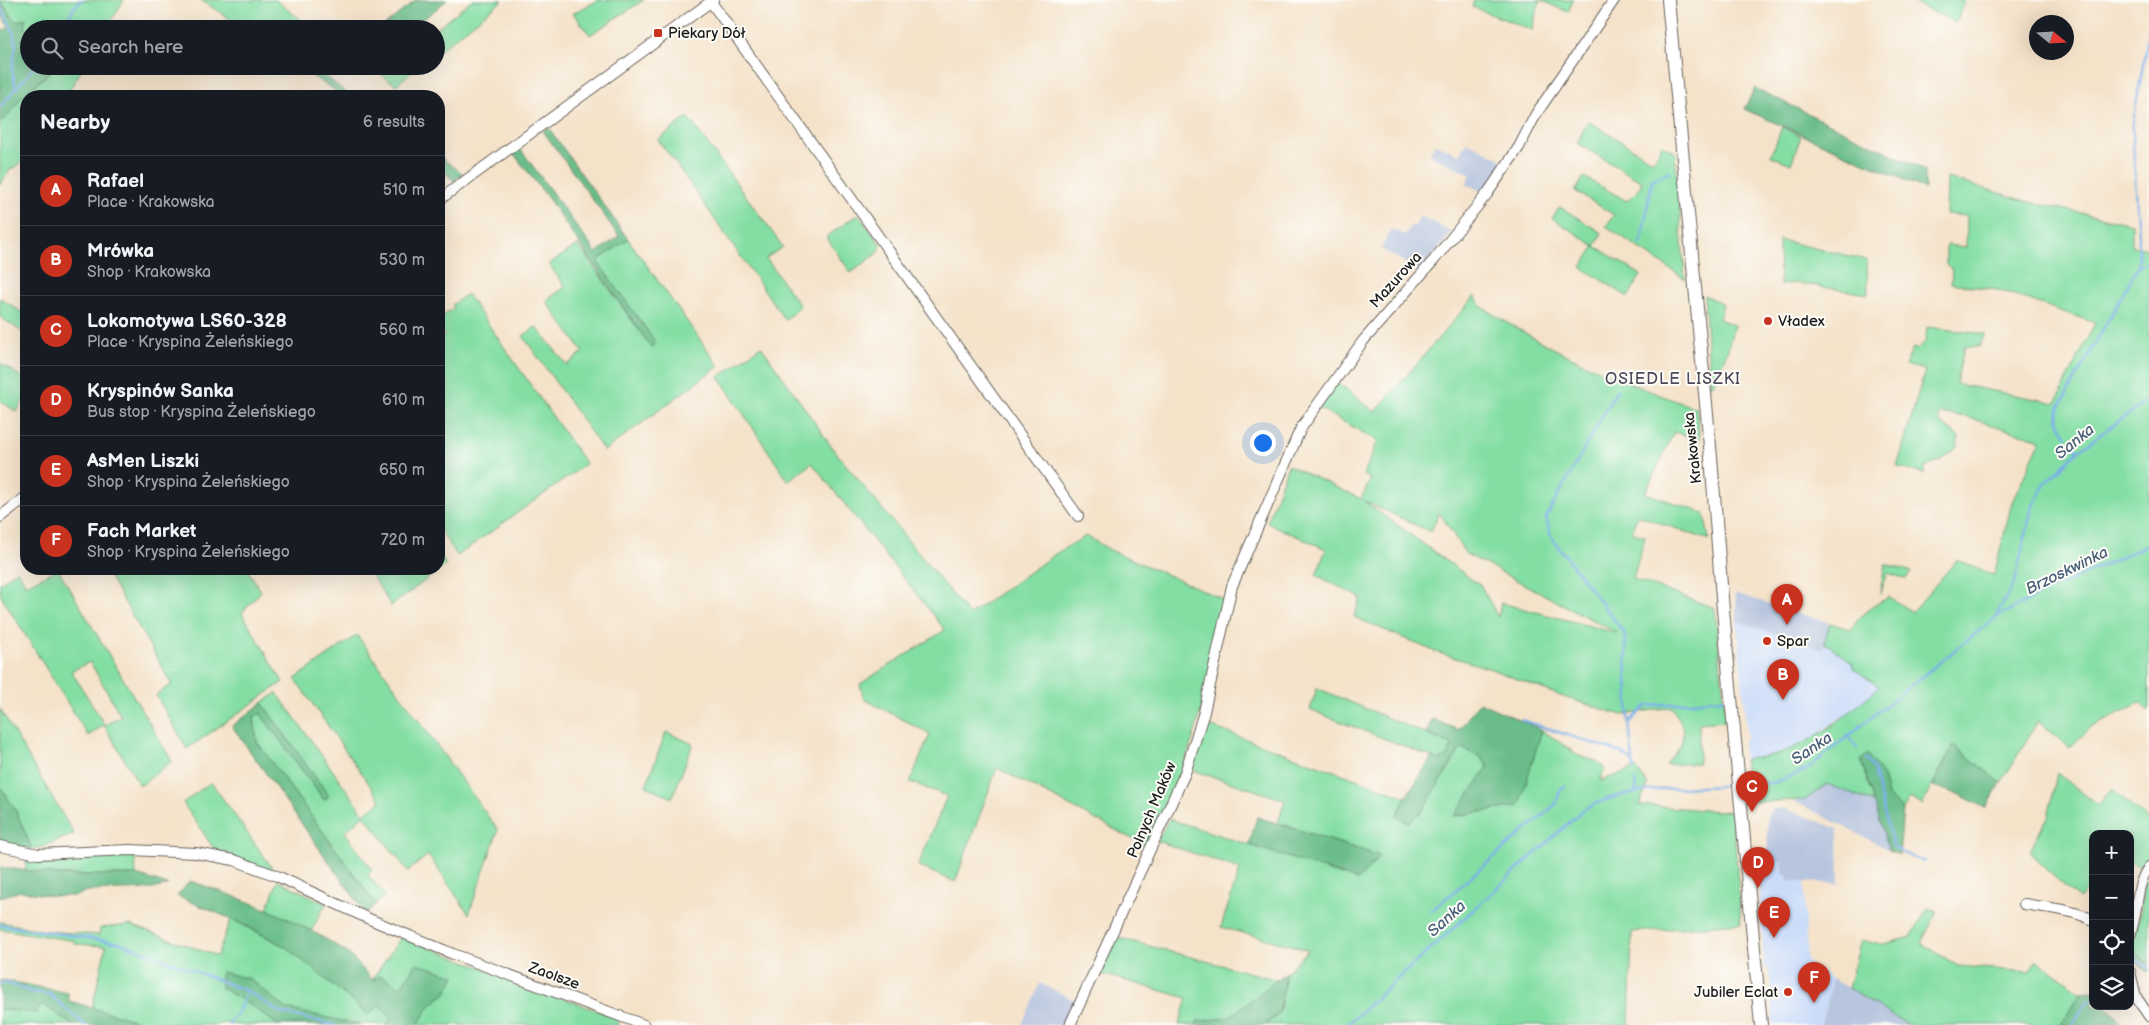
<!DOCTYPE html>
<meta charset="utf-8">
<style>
:root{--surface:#171b24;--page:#20242c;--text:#f1f3f6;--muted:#9ea1a6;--line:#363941;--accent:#c8321e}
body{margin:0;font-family:"Balsamiq Sans",sans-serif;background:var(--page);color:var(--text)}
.controls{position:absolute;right:15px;bottom:15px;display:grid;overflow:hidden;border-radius:10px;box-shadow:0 5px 20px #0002}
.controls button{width:45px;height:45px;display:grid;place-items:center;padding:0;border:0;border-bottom:1px solid var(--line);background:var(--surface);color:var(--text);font:25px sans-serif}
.compass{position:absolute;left:2029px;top:15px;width:45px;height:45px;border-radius:50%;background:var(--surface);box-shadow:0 5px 20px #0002;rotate:108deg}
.you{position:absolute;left:1262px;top:442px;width:18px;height:18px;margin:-12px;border:4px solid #fff;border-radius:50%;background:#1a73e8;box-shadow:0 0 0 8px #1a73e833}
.badge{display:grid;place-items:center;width:32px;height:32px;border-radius:50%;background:var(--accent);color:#fff;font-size:16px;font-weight:700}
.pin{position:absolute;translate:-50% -41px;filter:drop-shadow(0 1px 2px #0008)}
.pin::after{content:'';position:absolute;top:26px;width:18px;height:15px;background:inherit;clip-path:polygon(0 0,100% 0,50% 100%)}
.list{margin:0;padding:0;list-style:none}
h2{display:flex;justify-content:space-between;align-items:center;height:65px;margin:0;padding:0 20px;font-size:21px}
h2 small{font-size:16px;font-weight:400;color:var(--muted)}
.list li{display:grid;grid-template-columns:32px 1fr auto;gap:15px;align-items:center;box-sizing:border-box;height:70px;padding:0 20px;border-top:1px solid var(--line)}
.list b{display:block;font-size:19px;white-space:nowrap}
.list p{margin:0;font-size:16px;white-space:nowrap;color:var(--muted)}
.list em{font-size:16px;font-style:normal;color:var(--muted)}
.icon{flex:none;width:28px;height:28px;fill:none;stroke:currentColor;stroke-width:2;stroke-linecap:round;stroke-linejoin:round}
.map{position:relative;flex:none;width:2149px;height:1025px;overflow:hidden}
.search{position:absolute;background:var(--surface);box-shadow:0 5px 20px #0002;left:20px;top:20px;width:425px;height:55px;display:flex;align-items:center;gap:12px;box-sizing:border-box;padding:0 18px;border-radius:28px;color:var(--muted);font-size:19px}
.panel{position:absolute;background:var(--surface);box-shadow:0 5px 20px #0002;left:20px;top:90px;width:425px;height:485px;border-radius:20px}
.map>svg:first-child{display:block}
</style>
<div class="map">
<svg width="2149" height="1025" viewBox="0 0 2149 1025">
<rect width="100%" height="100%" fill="#fdfcf7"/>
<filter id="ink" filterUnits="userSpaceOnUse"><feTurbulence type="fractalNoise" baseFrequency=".02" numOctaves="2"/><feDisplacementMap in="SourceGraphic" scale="10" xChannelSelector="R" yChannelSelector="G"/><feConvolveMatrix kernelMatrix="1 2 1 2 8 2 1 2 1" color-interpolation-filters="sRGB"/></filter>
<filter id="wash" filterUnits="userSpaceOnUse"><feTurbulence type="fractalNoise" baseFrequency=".0096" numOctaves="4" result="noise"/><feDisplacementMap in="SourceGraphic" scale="20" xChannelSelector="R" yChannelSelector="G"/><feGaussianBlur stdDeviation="1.12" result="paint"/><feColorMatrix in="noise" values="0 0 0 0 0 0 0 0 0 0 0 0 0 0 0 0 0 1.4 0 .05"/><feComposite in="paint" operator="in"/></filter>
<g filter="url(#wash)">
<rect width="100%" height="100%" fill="#f4e2c9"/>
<g fill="#cadcf9">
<path d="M1737 621 1822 648 1824 643 1830 646 1854 664 1853 668 1879 687 1862 703 1812 738 1785 752 1744 760 1743 739 1747 738Z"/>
<path d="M1768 861H1782L1788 881 1804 882 1807 962 1832 979 1826 1009 1820 1025H1773L1771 985 1768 968H1764L1759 876 1755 866Z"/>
</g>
<g fill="#b7c5de">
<path d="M1467 142 1506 162 1484 192 1466 184 1471 174 1429 155 1435 144 1459 154Z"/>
<path d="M1420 216 1452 232 1420 271 1381 249 1391 229 1405 235 1411 225 1415 227Z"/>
<path d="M1735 593 1830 623 1822 649 1737 621Z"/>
<path d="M1827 784 1874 803 1889 850 1792 800 1805 799Z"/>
<path d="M1784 808 1838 829 1839 884 1788 881 1787 875 1783 874 1782 861H1768L1767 817 1771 810Z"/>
<path d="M1832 979 1848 988 1908 1025H1820L1826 1009Z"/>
<path d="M1040 983 1076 1001 1065 1025H1022Z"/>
</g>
<g fill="#83dea4" stroke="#507d60" fill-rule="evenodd">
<path d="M0 0H124L106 29H29L28 63 25 18 16 22Z"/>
<path d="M201 0H276L304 23 301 29H245Z"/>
<path d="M472 0H503L436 53V29Z"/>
<path d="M599 0H644L590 35 573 13Z"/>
<path d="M1474 0H1573L1568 12 1540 0 1532 30 1472 7Z"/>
<path d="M1909 0H1963L1965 1 1956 23Z"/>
<path d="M51 66H84L66 96H26V160L10 170 0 185V122L5 119 21 98 50 72Z"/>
<path d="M390 66H419L396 85 381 74Z"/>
<path d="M688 117 783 247 766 258 800 306 785 320 674 161 658 140Z"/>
<path d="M1588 121 1653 161 1662 145 1675 152 1685 279 1606 226 1614 215 1575 191 1584 177 1627 201 1638 190 1642 182 1577 143Z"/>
<path d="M1782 127 1801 136 1791 164 1771 156Z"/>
<path d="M1947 178 2030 202 2132 224V246L2149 249V711L2140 703 2090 727 2070 748 2038 721 2001 783 1953 745 1922 805 1910 798 1903 810 1888 796 1883 776 1861 760 1874 803 1827 784 1805 800 1750 802 1744 760C1758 757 1773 756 1786 751 1820 738 1852 711 1879 687L1853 668V664L1830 646 1824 643 1830 623 1852 630C1859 613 1873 606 1889 597L1912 612 1957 560 1994 575 2012 502 2041 440 1966 417 1939 413 1940 422 1959 437 1957 447 1946 457 1925 468 1924 474 1897 467 1925 370 1905 365 1913 348 1918 349 1925 342 1927 327 1985 334 1979 347H1964L1956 384 2056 403 2095 323 2003 291 1951 283 1952 268 1946 265V245L1966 247 1967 216 1946 214Z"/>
<path d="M1560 207 1602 233 1595 246 1641 275 1628 297 1581 267 1595 246 1552 218Z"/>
<path d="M858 214 881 245 879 252 851 273 826 237Z"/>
<path d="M628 239 719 366 604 451 523 336 536 327 567 365 583 352 546 301 565 287 549 264 578 245 651 347 656 343 597 261Z"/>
<path d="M1779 240 1867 260 1868 294 1798 283 1780 285Z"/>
<path d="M467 294 586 464 457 556 439 528V339L445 335 439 325V318L454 308 452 305Z"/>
<path d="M1704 295 1723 304 1719 319 1734 325 1728 349 1713 385 1710 386Z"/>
<path d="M1475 296 1481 306C1547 350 1621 382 1696 408L1700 441 1674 432 1645 493 1704 513 1709 540 1637 515 1632 533 1645 536 1633 579 1715 608 1726 721 1699 723V763L1666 765 1681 745 1684 729 1672 707 1622 715 1566 698 1488 668 1436 652 1354 617 1361 598 1316 575 1326 549 1267 523 1288 465 1361 499 1371 479 1363 475 1378 441 1319 408 1336 381 1375 412ZM1364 501 1431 532 1439 512 1466 554 1617 633 1501 603 1498 617 1481 586Z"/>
<path d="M0 298 26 315V334L0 317Z"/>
<path d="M761 346 834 450 969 615 1055 554 1086 536 1110 550 1223 599C1215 656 1203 715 1182 770 1172 796 1159 822 1148 847L997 768 955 882 918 866 947 796 910 782 930 734 864 699 860 684 945 630 812 463 788 481 719 377Z"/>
<path d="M0 363 26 380V396L17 412 0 401Z"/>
<path d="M439 553 446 565 391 606 368 569H439Z"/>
<path d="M1885 564 1912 572 1906 579 1888 573 1880 594Z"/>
<path d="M58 569 172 761 140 786 104 725 88 736 0 594V583L17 570 26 585ZM90 662 121 716 105 725 71 671Z"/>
<path d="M105 569H247L261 591 242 613 283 682 187 749 156 695 172 684Z"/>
<path d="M357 635 498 830 469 914 428 855 408 871 364 815 345 832 372 870 368 875 385 896 376 904 257 742 254 717 260 713 324 800 328 796 262 703 277 693 364 814 381 801 295 679Z"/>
<path d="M1317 688 1452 745 1448 755 1440 760 1310 710Z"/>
<path d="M0 709 74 834 42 847 32 849 16 811 0 786Z"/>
<path d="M1204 724 1406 797 1397 816 1422 811 1461 748 1481 757 1488 767 1455 816 1518 806 1542 730 1581 757 1597 761 1605 769 1600 781 1636 768 1648 785 1639 805 1733 812 1741 923 1632 932 1629 1025H1265L1279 1014 1286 973 1308 950 1221 927 1240 869 1157 841 1169 819 1358 880 1379 856 1278 823 1285 800 1189 769Z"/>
<path d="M666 732 693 744 672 798 646 786Z"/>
<path d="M2057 773 2098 805 2111 790 2116 792 2149 821V861L2142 871 2130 861V834H2093V880L2079 899 2039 863 2029 851 2048 817Z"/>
<path d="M211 782 275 872 216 852 183 803Z"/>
<path d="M27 856H135L136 875H59L25 870Z"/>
<path d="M2144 879 2149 884V964L2130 948 2140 915Z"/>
<path d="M278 880 326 904 311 931 267 909Z"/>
<path d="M1928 908 1937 912 1921 943 1958 966 2029 972 2037 960 2081 992 2061 1025H1908L1848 988 1861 940 1880 945 1911 937Z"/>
<path d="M231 919 286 947 368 1013 380 1005 392 1018 387 1025 352 1023 286 1009 250 979 221 972V988L246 1002 278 1025H235L227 1022 218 1025H184L137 1021 92 1008 106 946 75 944V941L0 929V922L46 931 99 935 100 928 130 925 217 956Z"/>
<path d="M401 937 619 1019 618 1025H418L430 1005 446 993 455 976 401 988 381 976 372 980Z"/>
<path d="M1115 937 1278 980 1228 1018 1198 1021 1196 1025H1179L1187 998 1098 973Z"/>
<path d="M40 1003 73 1025H0V1009L37 1013Z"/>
</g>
<g fill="#6abd8a" stroke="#436c53">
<path d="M416 0H447L412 29H380Z"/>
<path d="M0 2 16 22 25 18 29 66H51L50 71 21 98 5 119 0 122V31L9 28 0 11Z"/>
<path d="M303 66H311L317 70 351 96H344L301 69Z"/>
<path d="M1755 88 1925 170V189L1744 109Z"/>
<path d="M548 127 628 239 597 261 656 343 651 347 545 194 513 153 519 147 596 253 619 236 543 131Z"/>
<path d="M439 156 463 174 454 181 439 167Z"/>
<path d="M1479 702 1542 730 1519 806 1454 816 1488 767 1481 757 1461 748 1422 811 1408 823 1397 816 1406 797 1432 757 1440 760 1448 755 1452 745 1426 734 1432 719 1459 730Z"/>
<path d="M262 703 329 796 324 800 260 713 254 717 257 742 376 904 366 914 232 726Z"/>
<path d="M1953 745 2001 783 1985 808 1958 794 1933 786Z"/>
<path d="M1867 754 1883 776 1888 796 1903 810 1899 855 1889 850 1861 760Z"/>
<path d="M0 786 16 811 32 849 0 844Z"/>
<path d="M1257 817 1380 856 1358 880 1249 845Z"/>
<path d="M0 867 59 875H136L168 885 152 889 87 891 76 896H52L21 891 0 897Z"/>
<path d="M190 881C244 899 298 919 346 952 355 959 364 971 372 980L381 976 401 987 416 963 455 976 446 993 430 1005 418 1025H387L391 1018 380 1005 368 1014 286 947 243 924 177 896Z"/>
<path d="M2130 948 2149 964V972L2130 959Z"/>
<path d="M221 972 250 979 286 1009 362 1025H278L246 1002 221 988Z"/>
<path d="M1286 973 1279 1014 1265 1025H1196L1197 1021 1228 1018Z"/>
<path d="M4 980 68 993 69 1001 137 1021 184 1025H73L41 1004 37 1013 0 1009V981Z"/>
<path d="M2093 991V1006H2106L2120 1021 2117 1025H2061L2081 992Z"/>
</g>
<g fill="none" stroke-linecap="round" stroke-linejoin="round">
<g stroke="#7aafe8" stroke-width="2.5">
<path d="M0 5 13 31 16 45 12 69 16 89"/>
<path d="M54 29 55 24 70 15 75 6 82 0"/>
<path d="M0 107 35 66"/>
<path d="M1641 244 1652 180 1670 171"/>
<path d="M2138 267 2149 260"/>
<path d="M1617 390 1546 517 1551 537 1625 634 1629 723"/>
<path d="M2067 436C2059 426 2056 419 2060 406L2138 267 2139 237 2132 128 2149 30"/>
<path d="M2074 445 2078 451"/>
<path d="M1997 617 2043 593 2149 544"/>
<path d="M1522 720 1622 753 1632 761"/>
<path d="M1848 737 1857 748"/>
<path d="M1866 759 1873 768 1893 846 1903 853 1924 861"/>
<path d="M1634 770 1629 723 1646 706 1724 699"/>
<path d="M1635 781 1636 792"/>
<path d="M1742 785 1776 782 1806 770 1995 618 2015 581 2032 508 2046 482 2078 451 2149 399"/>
<path d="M1431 911 1556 804 1560 791 1565 786"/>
<path d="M0 925 121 943 247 991 281 1013 334 1025"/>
<path d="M2130 954 2149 969"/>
<path d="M0 984 4 982 32 992 49 994 85 1025"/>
<path d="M228 1025 237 1014 247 991"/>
<path d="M1347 1025 1583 810C1626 785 1686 789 1734 785"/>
<path d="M2072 1025 2086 1003 2093 998"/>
</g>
</g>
</g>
<g filter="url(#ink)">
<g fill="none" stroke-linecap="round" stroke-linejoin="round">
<g stroke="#686159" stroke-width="12">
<g id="minor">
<path d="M711 2 1078 516"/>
<path d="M439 200 713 0"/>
<path d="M0 517 26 497"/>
<path d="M0 846 38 854 130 850 196 853 234 860 277 876 367 918 453 954 644 1025"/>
<path d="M2024 904C2047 908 2072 909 2093 920"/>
<path d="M2130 935C2138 913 2135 885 2149 867"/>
<path d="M2130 972 2136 997 2149 1016"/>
<path d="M1070 1025 1185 773 1204 712 1232 586 1301 428 1363 341 1434 260 1487 194 1519 147 1536 114 1614 0"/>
</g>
</g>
<g stroke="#686159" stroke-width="14">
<path id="major" d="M1668 0 1711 457 1723 610 1761 1025"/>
</g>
<use href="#minor" stroke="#fff" stroke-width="10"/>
<use href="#major" stroke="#fff" stroke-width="12"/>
</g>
</g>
<g fill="#c8321e" stroke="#fdfcf7" stroke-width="2">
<rect x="653" y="28" width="10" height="10" rx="2.5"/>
<circle cx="1768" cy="321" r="5"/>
<circle cx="1767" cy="641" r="5"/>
<circle cx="1788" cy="992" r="5"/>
</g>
<g text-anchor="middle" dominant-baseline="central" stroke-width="4" stroke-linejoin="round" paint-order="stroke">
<g font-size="15" fill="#1c1c1c" stroke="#fdfcf7" text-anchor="start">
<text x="668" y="33">Piekary Dół</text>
<text x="1778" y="321">Vładex</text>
<text x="1777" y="641">Spar</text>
<text x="1778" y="992" text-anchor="end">Jubiler Eclat</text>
</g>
<g font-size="15" fill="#1c1c1c" stroke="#fdfcf7">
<text transform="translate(1396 280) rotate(-48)">Mazurowa</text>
<text transform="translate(1693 448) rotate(-96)">Krakowska</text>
<text transform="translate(1152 810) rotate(-67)">Polnych Maków</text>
<text transform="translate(554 976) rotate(20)">Zaolsze</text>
</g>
<g font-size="16" letter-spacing="1" fill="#4e4a5b" stroke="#fdfcf7">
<text x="1673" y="379">OSIEDLE LISZKI</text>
</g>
<g font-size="16" font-style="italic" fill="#465e78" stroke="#fdfcf7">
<text transform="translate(2075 442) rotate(-39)">Sanka</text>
<text transform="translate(2067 571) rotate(-26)">Brzoskwinka</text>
<text transform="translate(1812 749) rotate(-34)">Sanka</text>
<text transform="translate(1447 919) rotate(-42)">Sanka</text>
</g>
</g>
</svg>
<div class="controls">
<button>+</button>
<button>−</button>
<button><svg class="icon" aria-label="locate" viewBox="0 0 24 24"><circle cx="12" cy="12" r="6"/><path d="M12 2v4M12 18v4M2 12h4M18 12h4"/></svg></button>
<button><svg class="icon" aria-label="layers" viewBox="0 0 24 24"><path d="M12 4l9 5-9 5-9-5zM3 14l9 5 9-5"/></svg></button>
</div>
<svg class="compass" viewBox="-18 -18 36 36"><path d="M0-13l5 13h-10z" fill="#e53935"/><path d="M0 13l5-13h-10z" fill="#9ea1a6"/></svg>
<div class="you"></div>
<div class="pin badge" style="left:1787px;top:625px">A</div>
<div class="pin badge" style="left:1783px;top:700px">B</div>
<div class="pin badge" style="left:1752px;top:812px">C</div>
<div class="pin badge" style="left:1758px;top:888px">D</div>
<div class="pin badge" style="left:1774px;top:938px">E</div>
<div class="pin badge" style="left:1814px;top:1003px">F</div>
<div class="search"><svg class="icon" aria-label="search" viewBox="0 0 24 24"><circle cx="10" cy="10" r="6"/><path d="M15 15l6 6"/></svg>Search here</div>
<section class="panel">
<h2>Nearby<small>6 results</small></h2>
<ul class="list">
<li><span class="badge">A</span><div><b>Rafael</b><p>Place · Krakowska</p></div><em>510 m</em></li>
<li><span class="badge">B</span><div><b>Mrówka</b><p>Shop · Krakowska</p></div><em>530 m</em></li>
<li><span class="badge">C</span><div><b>Lokomotywa LS60-328</b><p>Place · Kryspina Żeleńskiego</p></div><em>560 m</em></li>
<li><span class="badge">D</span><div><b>Kryspinów Sanka</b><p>Bus stop · Kryspina Żeleńskiego</p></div><em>610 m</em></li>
<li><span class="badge">E</span><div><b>AsMen Liszki</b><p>Shop · Kryspina Żeleńskiego</p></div><em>650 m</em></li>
<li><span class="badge">F</span><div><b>Fach Market</b><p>Shop · Kryspina Żeleńskiego</p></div><em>720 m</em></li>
</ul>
</section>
</div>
